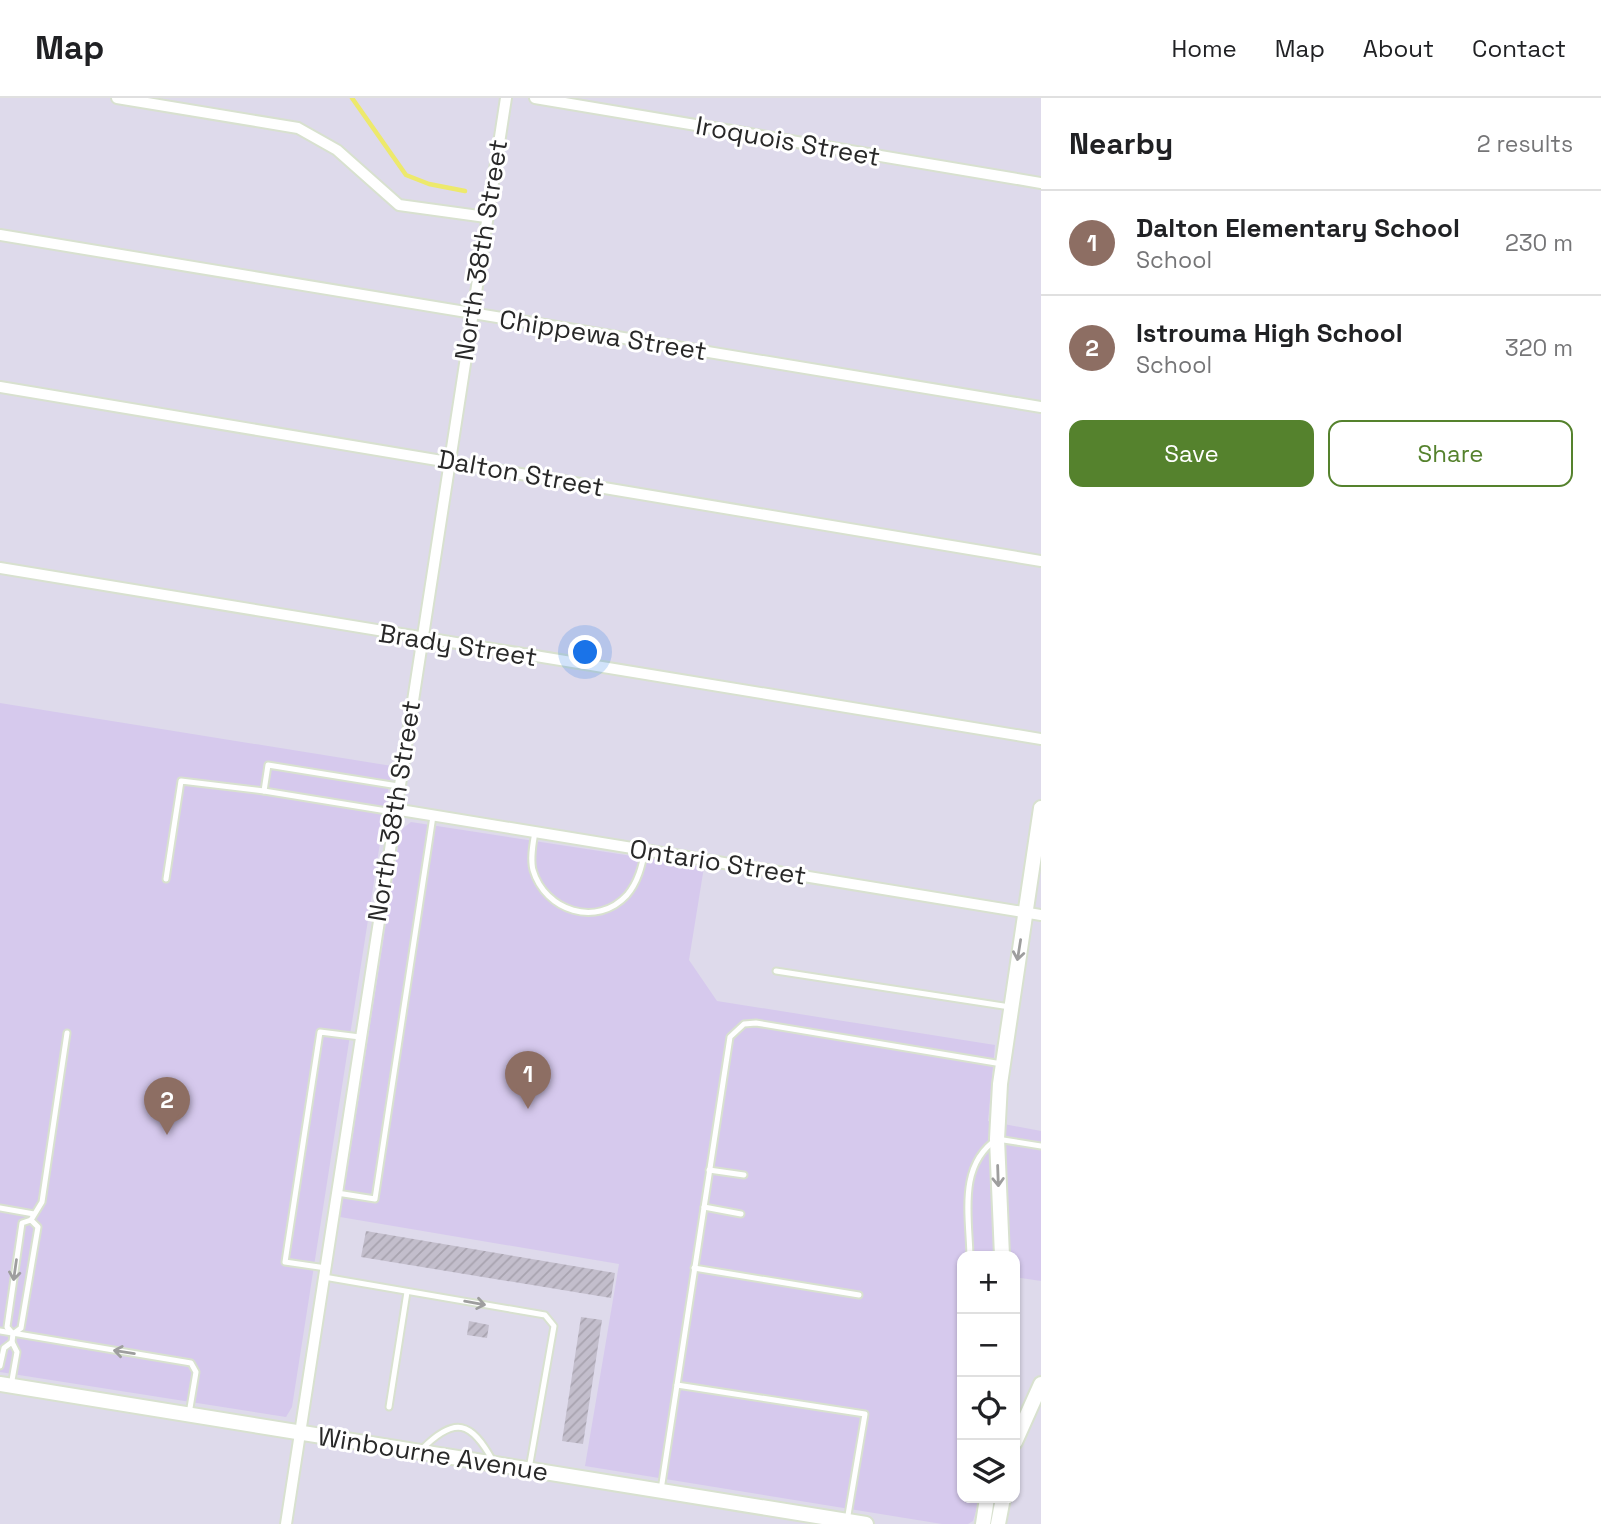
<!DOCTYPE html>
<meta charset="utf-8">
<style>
:root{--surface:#fff;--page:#f2f2f2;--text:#202124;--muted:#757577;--line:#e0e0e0;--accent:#55822d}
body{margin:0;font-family:"Space Grotesk",sans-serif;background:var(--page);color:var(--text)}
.controls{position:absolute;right:21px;bottom:21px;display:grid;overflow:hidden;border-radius:14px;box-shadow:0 2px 5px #0004}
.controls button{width:63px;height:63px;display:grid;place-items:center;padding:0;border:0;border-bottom:2px solid var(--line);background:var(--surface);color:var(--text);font:35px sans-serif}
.you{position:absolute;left:586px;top:555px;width:24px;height:24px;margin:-18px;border:5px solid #fff;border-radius:50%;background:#1a73e8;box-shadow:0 0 0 10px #1a73e833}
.badge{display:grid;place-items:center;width:46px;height:46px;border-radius:50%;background:var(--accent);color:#fff;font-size:23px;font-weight:700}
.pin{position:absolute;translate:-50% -58px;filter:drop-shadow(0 2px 4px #0008)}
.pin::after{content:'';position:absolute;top:37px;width:24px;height:21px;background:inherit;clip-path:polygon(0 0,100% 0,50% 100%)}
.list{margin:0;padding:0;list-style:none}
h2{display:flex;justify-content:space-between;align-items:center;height:91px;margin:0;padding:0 28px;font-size:30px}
h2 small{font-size:23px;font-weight:400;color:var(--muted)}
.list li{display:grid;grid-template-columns:46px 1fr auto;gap:21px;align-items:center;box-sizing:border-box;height:105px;padding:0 28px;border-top:2px solid var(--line)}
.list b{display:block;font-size:26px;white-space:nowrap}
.list p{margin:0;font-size:23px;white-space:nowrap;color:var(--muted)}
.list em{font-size:23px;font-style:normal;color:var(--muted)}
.actions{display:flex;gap:14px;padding:21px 28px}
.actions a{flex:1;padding:16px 0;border:2px solid var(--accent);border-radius:14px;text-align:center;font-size:24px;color:var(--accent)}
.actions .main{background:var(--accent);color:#fff}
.icon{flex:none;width:38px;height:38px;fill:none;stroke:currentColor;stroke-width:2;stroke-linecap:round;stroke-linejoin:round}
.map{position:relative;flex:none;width:1041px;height:1426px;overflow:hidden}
header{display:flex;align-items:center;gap:42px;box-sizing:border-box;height:98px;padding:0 35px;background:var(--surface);border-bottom:2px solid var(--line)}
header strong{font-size:33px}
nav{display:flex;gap:38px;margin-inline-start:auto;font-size:24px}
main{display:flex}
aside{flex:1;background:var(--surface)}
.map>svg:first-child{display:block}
</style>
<header>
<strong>Map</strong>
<nav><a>Home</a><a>Map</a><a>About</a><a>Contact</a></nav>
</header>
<main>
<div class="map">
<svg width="1041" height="1426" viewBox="0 0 1041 1426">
<defs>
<pattern id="building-hatch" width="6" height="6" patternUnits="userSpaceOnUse" patternTransform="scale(1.75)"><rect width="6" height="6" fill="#c3becc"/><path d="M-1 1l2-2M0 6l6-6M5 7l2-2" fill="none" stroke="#a8a3af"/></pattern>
</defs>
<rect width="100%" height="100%" fill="#dedaeb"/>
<g fill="#d6c9ed">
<path d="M0 605 392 668 292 1309 286 1319 0 1274Z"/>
<path d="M411 724 704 769 689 862 717 903 995 947 988 1023 1041 1033V1183L1015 1179V1158H962V1400H980L973 1423 968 1426H942L585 1368 619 1166 340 1119 399 742 402 731Z"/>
</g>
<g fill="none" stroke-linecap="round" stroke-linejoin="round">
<path stroke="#ede96c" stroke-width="4.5" d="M352 0 406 77 429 86 465 93"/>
</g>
<g fill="url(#building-hatch)">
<path d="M366 1133 615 1175 611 1200 361 1159Z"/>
<path d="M581 1219 602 1222 583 1346 562 1343Z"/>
<path d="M469 1223 489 1227 487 1240 467 1237Z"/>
</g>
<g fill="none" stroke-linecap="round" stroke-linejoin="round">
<g stroke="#d8e1cf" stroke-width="9">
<g id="lane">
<path d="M393 714 264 693 268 667 398 688"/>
<path d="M535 734C533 746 530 760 533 772 545 813 597 830 627 797 638 784 642 768 645 752"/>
<path d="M166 781 181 683 264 693"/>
<path d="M776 873 1010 909"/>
<path d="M709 1072 744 1077"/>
<path d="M337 1095 375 1101 433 718"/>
<path d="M704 1109 741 1116"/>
<path d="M0 1110 34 1116"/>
<path d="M31 1122 42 1104 67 935"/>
<path d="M970 1158C969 1117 958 1067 997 1041L1041 1048"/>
<path d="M326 1170 285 1164 320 934 360 939"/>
<path d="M694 1170 859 1197"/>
<path d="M324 1179 545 1217 554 1228 529 1371"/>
<path d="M0 1233 191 1265 196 1274 189 1316"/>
<path d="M12 1244 13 1236 21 1230 38 1129 31 1122 22 1125 7 1229 13 1236"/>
<path d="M0 1268 4 1250 12 1244 17 1254 11 1288"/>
<path d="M677 1287 865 1316 847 1423"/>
<path d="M389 1309 407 1194"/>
<path d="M422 1351C455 1318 471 1323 493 1363"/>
<path d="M661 1392 730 939 744 926 756 925 1002 966"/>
</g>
</g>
<g stroke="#d8e1cf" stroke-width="14">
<g id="street">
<path d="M117 0 298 30 337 52 399 107 486 119"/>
<path d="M535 0 1041 85"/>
<path d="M0 137 1041 309"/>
<path d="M0 289 1041 463"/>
<path d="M0 470 1041 641"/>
<path d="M394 711 1041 817"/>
<path d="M286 1426 506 0"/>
</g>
</g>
<g stroke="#d8e1cf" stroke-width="18">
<g id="secondary">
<path d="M1002 1158 997 1041 1000 986 1041 710"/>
<path d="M0 1286 866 1426"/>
<path d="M1015 1344 1041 1286"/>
<path d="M983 1426 987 1400"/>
<path d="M998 1426 1003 1400"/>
</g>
</g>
<use href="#lane" stroke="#fff" stroke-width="5"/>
<use href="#street" stroke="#fff" stroke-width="10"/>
<use href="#secondary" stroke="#fff" stroke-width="14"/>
</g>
<defs><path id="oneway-shaft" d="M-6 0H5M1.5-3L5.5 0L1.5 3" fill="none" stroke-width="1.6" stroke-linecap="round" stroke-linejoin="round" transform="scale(1.75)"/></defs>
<g stroke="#9e9e9e">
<use href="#oneway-shaft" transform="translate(1019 852) rotate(99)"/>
<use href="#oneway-shaft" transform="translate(998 1078) rotate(88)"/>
<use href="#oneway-shaft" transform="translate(15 1172) rotate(98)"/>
<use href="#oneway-shaft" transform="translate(475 1205) rotate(10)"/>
<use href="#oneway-shaft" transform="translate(124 1254) rotate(-171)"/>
</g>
<g text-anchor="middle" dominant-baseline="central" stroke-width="6" stroke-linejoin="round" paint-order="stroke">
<g font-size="26" fill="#282828" stroke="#fff">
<text transform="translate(788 43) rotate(10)">Iroquois Street</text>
<text transform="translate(481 152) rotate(-81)">North 38th Street</text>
<text transform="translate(603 237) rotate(9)">Chippewa Street</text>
<text transform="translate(521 375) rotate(10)">Dalton Street</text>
<text transform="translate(458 547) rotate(9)">Brady Street</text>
<text transform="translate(394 713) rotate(-81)">North 38th Street</text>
<text transform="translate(718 764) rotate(9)">Ontario Street</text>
<text transform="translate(433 1356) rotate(9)">Winbourne Avenue</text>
</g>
</g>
</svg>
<div class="controls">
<button>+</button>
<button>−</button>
<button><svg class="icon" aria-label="locate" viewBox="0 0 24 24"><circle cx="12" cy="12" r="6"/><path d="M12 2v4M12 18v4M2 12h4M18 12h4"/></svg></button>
<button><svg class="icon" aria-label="layers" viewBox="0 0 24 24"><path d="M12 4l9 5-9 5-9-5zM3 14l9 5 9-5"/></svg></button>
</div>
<div class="you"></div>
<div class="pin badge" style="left:528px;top:1011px;background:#8d6e63">1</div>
<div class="pin badge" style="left:167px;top:1037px;background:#8d6e63">2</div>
</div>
<aside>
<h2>Nearby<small>2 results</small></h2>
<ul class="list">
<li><span class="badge" style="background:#8d6e63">1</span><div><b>Dalton Elementary School</b><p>School</p></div><em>230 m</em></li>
<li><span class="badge" style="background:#8d6e63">2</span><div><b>Istrouma High School</b><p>School</p></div><em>320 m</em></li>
</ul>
<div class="actions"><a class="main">Save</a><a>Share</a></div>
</aside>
</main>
